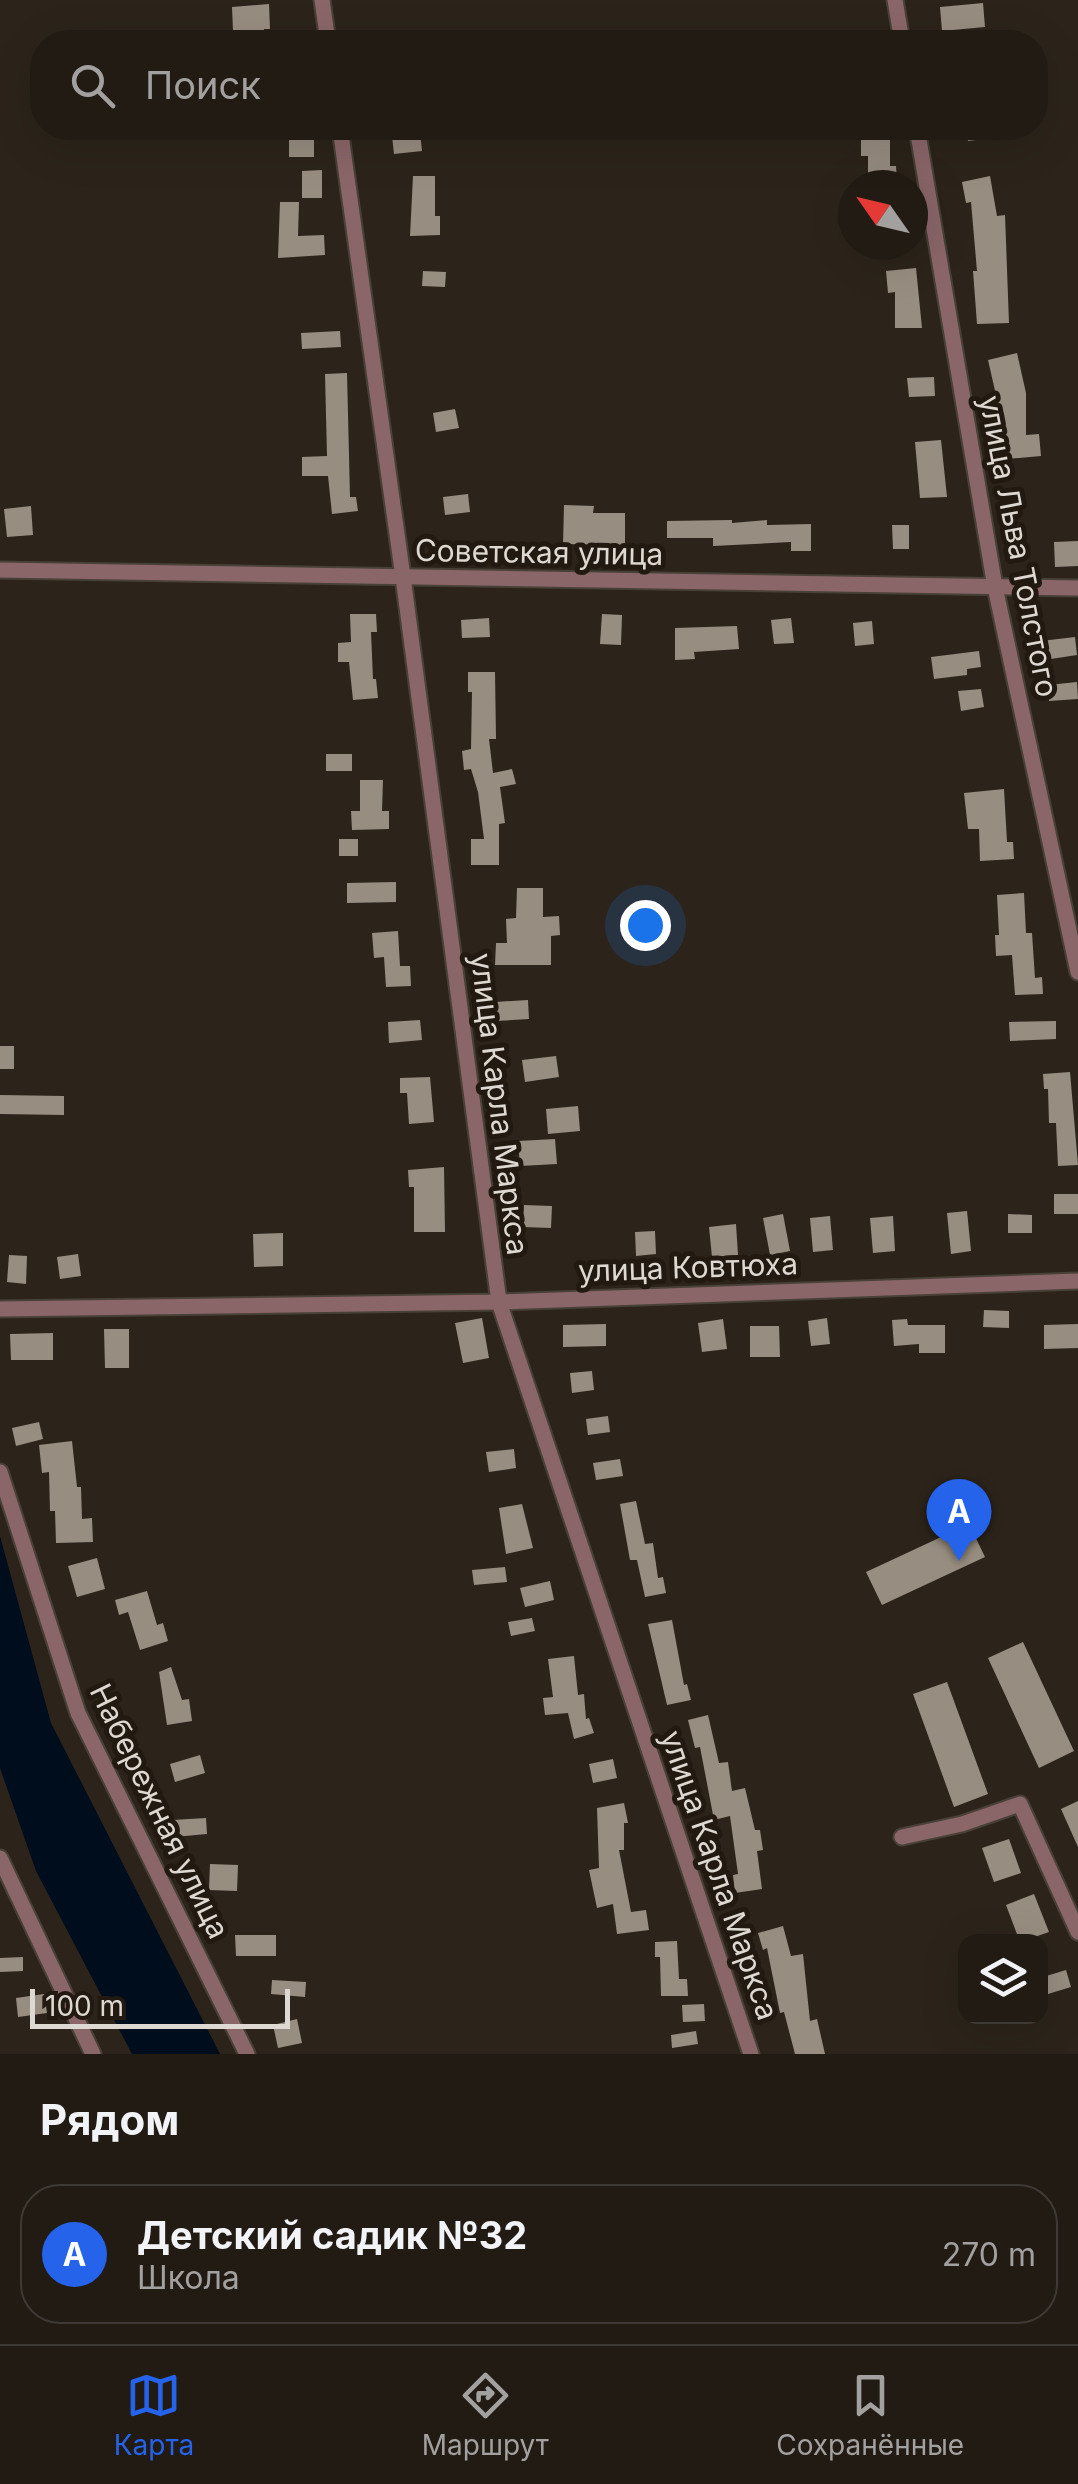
<!DOCTYPE html>
<html lang="ru">
<meta charset="utf-8">
<style>
:root{--surface:#211b14;--page:#2d2822;--text:#f1f3f6;--muted:#a2a1a0;--line:#3e3934;--accent:#2563eb}
body{margin:0;font-family:Inter,sans-serif;background:var(--page);color:var(--text)}
.controls{position:absolute;right:30px;bottom:30px;display:grid;overflow:hidden;border-radius:20px;box-shadow:0 10px 40px #0002}
.controls button{width:90px;height:90px;display:grid;place-items:center;padding:0;border:0;border-bottom:2px solid var(--line);background:var(--surface);color:var(--text);font:50px sans-serif}
.compass{position:absolute;left:838px;top:170px;width:90px;height:90px;border-radius:50%;background:var(--surface);box-shadow:0 10px 40px #0002;rotate:304deg}
.scale{position:absolute;left:30px;bottom:25px;width:260px;box-sizing:border-box;padding-left:10px;border:5px solid #ded8d2;border-top:0;font-size:28px;line-height:35px;white-space:nowrap;color:#ded8d2;-webkit-text-stroke:8px #221a11;paint-order:stroke}
.you{position:absolute;left:645px;top:925px;width:35px;height:35px;margin:-25px;border:8px solid #fff;border-radius:50%;background:#1a73e8;box-shadow:0 0 0 15px #1a73e833}
.badge{display:grid;place-items:center;width:65px;height:65px;border-radius:50%;background:var(--accent);color:#fff;font-size:32px;font-weight:700}
.pin{position:absolute;translate:-50% -82px;filter:drop-shadow(0 2px 5px #0008)}
.pin::after{content:'';position:absolute;top:52px;width:35px;height:30px;background:inherit;clip-path:polygon(0 0,100% 0,50% 100%)}
.list{margin:0;padding:0;list-style:none}
h2{display:flex;justify-content:space-between;align-items:center;height:130px;margin:0;padding:0 40px;font-size:42px}
h2 small{font-size:32px;font-weight:400;color:var(--muted)}
.list li{display:grid;grid-template-columns:65px 1fr auto;gap:30px;align-items:center;box-sizing:border-box;height:140px;margin:0 20px 20px;padding:0 20px;border:2px solid var(--line);border-radius:40px}
.list b{display:block;font-size:38px;white-space:nowrap}
.list p{margin:0;font-size:32px;white-space:nowrap;color:var(--muted)}
.list em{font-size:32px;font-style:normal;color:var(--muted)}
.icon{flex:none;width:55px;height:55px;fill:none;stroke:currentColor;stroke-width:2;stroke-linecap:round;stroke-linejoin:round}
.map{position:relative;flex:none;width:1078px;height:2054px;overflow:hidden}
.search{position:absolute;background:var(--surface);box-shadow:0 10px 40px #0002;left:30px;right:30px;top:30px;height:110px;display:flex;align-items:center;gap:25px;box-sizing:border-box;padding:0 35px;border-radius:40px;color:var(--muted);font-size:38px}
.sheet{height:290px;background:var(--surface)}
nav{display:flex;justify-content:space-around;align-items:center;box-sizing:border-box;height:140px;border-top:2px solid var(--line);background:var(--surface);font-size:28px;color:var(--muted)}
nav a{display:grid;justify-items:center;gap:5px}
nav .on{color:var(--accent)}
.map>svg:first-child{display:block}
</style>
<div class="map">
<svg width="1078" height="2054" viewBox="0 0 1078 2054">
<rect width="100%" height="100%" fill="#2c241a"/>
<path fill="#000d1d" d="M0 1536 51 1723 220 2054H132L36 1871 0 1768Z"/>
<g fill="#988d81">
<path d="M983 3 985 27 942 31 940 7Z"/>
<path d="M269 4 270 29H264L265 42H239L238 31H233L232 7Z"/>
<path d="M966 128H1006L1007 136 968 141Z"/>
<path d="M420 132 422 151 394 154 392 136Z"/>
<path d="M890 136V166H896L897 181 868 182V156H861V137Z"/>
<rect x="289" y="140" width="25" height="17"/>
<path d="M322 170V198H302V171Z"/>
<path d="M413 176H435V216H440V235L410 236Z"/>
<path d="M990 176 997 216 1005 215 1009 323 977 324 973 271H977L971 202 966 203 962 182Z"/>
<path d="M280 202H299L298 236 324 235 325 255 278 258Z"/>
<path d="M916 268 922 328H895V292L888 293 886 271Z"/>
<path d="M423 271 446 272 445 287 422 286Z"/>
<path d="M340 331 341 347 302 349 301 333Z"/>
<path d="M1017 353 1026 393V435L1039 434 1041 456 995 460 992 395H996L988 360Z"/>
<path d="M347 373 350 497H356L358 511 332 514 328 476H302V457L327 456 325 374Z"/>
<path d="M934 377 935 396 909 397 907 378Z"/>
<path d="M455 409 459 428 436 432 433 413Z"/>
<path d="M941 440 947 497 920 498 915 442Z"/>
<path d="M468 494 470 512 445 515 443 497Z"/>
<path d="M564 505 594 506 593 513H625V545L563 544Z"/>
<path d="M31 506 33 535 7 537 4 509Z"/>
<path d="M732 520V523L767 520V525L811 524V551H791V542L713 546V538H667V521Z"/>
<path d="M892 525H909V549H893Z"/>
<path d="M1078 541V566L1055 567 1054 542Z"/>
<path d="M350 614H376L377 632H371L373 679H376L378 698 353 700 349 662H338V643L351 642Z"/>
<path d="M602 614 622 615 621 645 600 644Z"/>
<path d="M489 618 490 637 462 638 461 620Z"/>
<path d="M791 618 794 643 774 644 771 620Z"/>
<path d="M872 621 874 644 855 646 853 623Z"/>
<path d="M737 626 739 649 694 652 695 659 675 660V628Z"/>
<path d="M1075 637 1077 655 1044 660 1041 641Z"/>
<path d="M979 651 981 667 967 669V675L934 679 931 657Z"/>
<path d="M468 672H495L496 739H489L493 773 512 769 516 784 500 787 505 823 499 824V865H471V839H484L478 792 471 769 464 770 462 751 471 749 472 692H468Z"/>
<path d="M1077 682 1078 699 1049 701 1048 685Z"/>
<path d="M981 689 984 707 961 711 958 691Z"/>
<rect x="326" y="754" width="26" height="17"/>
<path d="M360 780H383L382 811H389V829L352 830 351 811H360Z"/>
<path d="M1004 789 1007 842H1013L1014 859 980 861 979 829H968L964 793Z"/>
<rect x="339" y="839" width="19" height="17"/>
<path d="M396 882V902L347 903V883Z"/>
<path d="M517 888H543V917L559 916 560 935 551 936V965H495L496 943H507L506 919 516 918Z"/>
<path d="M1024 893 1026 933H1032L1035 978 1042 977 1043 994 1015 995 1012 955 996 956 995 935H999L997 895Z"/>
<path d="M398 931 400 966H410L411 986 386 987 384 957 374 958 372 933Z"/>
<path d="M528 1000 529 1019 496 1021 495 1002Z"/>
<path d="M420 1020 422 1040 389 1043 388 1022Z"/>
<path d="M1056 1021V1039L1010 1041 1009 1022Z"/>
<rect x="0" y="1046" width="14" height="23"/>
<path d="M556 1056 559 1077 525 1082 522 1060Z"/>
<path d="M1070 1072 1078 1165 1058 1166 1056 1123H1049L1048 1089H1044L1043 1074Z"/>
<path d="M430 1077 434 1122 409 1124 407 1093H400V1078Z"/>
<path d="M0 1095 64 1096V1115L0 1114Z"/>
<path d="M578 1106 580 1131 548 1134 546 1109Z"/>
<path d="M555 1139 557 1164 520 1166 518 1141Z"/>
<path d="M444 1167 445 1232H414V1187H409L408 1170Z"/>
<rect x="1054" y="1194" width="24" height="20"/>
<path d="M524 1205 552 1206 551 1228 523 1227Z"/>
<path d="M967 1211 971 1251 951 1254 947 1213Z"/>
<path d="M783 1214 790 1251 770 1255 763 1218Z"/>
<path d="M1008 1214 1032 1215V1233H1008Z"/>
<path d="M830 1216 833 1250 813 1252 810 1218Z"/>
<path d="M893 1216 895 1251 873 1253 870 1218Z"/>
<path d="M736 1224 738 1255 712 1257 709 1227Z"/>
<path d="M655 1231 656 1254 636 1256 635 1232Z"/>
<path d="M283 1233V1266L254 1267 253 1234Z"/>
<path d="M78 1254 81 1276 60 1279 57 1257Z"/>
<path d="M9 1255 27 1256 26 1284 7 1282Z"/>
<path d="M984 1310 1009 1311V1328L983 1327Z"/>
<path d="M482 1318 489 1358 463 1363 455 1323Z"/>
<path d="M827 1318 830 1344 811 1346 808 1321Z"/>
<path d="M723 1319 727 1349 702 1352 698 1323Z"/>
<path d="M907 1319 908 1325H945V1353H919V1344L894 1346 892 1320Z"/>
<path d="M606 1324V1346L563 1347V1325Z"/>
<path d="M1078 1324V1348L1044 1349V1325Z"/>
<path d="M750 1326H779L780 1357H750Z"/>
<path d="M104 1329H129V1368H105Z"/>
<path d="M53 1333V1360H11L10 1334Z"/>
<path d="M592 1371 594 1390 572 1393 570 1373Z"/>
<path d="M608 1416 610 1432 588 1435 586 1419Z"/>
<path d="M39 1422 43 1439 16 1446 12 1428Z"/>
<path d="M72 1441 77 1487H81L82 1519 92 1518 93 1542 56 1543 55 1511H50L49 1472 42 1473 39 1445Z"/>
<path d="M514 1449 516 1468 489 1472 486 1452Z"/>
<path d="M620 1459 623 1476 596 1480 593 1463Z"/>
<path d="M636 1501 645 1544 653 1543 658 1578 663 1577 666 1593 645 1597 637 1560H630L620 1504Z"/>
<path d="M522 1504 533 1548 506 1554 499 1508Z"/>
<path d="M969 1524 985 1557 882 1605 866 1572Z"/>
<path d="M97 1558 105 1589 77 1597 68 1566Z"/>
<path d="M505 1567 507 1582 474 1585 472 1570Z"/>
<path d="M550 1581 554 1600 525 1607 520 1588Z"/>
<path d="M147 1591 157 1625 163 1623 168 1641 140 1650 128 1612 119 1615 115 1600Z"/>
<path d="M532 1618 535 1631 511 1636 508 1622Z"/>
<path d="M672 1620 684 1685 687 1684 691 1700 667 1705 648 1624Z"/>
<path d="M1023 1642 1074 1751 1039 1768 988 1658Z"/>
<path d="M574 1656 578 1695 584 1694 586 1719 589 1718 594 1733 574 1739 568 1713 545 1715 543 1698 553 1697 548 1659Z"/>
<path d="M171 1667 182 1700 189 1699 192 1721 167 1725 159 1672Z"/>
<path d="M947 1682 988 1794 954 1807 913 1694Z"/>
<path d="M708 1715 719 1763 728 1762 732 1791 745 1788 755 1830H760L763 1850 757 1851 762 1889 735 1893 733 1875 738 1874 730 1816 714 1820 700 1747 695 1748 688 1720Z"/>
<path d="M200 1755 205 1773 175 1782 170 1764Z"/>
<path d="M613 1759 617 1778 593 1783 589 1764Z"/>
<path d="M1078 1801V1847L1061 1809Z"/>
<path d="M624 1803 628 1823H624V1850H619L631 1912 646 1910 649 1930 617 1934 613 1904 597 1908 589 1870 599 1868 597 1808Z"/>
<path d="M206 1818 207 1834 174 1837 173 1820Z"/>
<path d="M1009 1839 1021 1873 994 1882 982 1848Z"/>
<path d="M210 1864 238 1865 237 1891 209 1890Z"/>
<path d="M1034 1894 1049 1932 1020 1942 1006 1905Z"/>
<path d="M783 1926 791 1956 803 1954 810 2021 817 2019 825 2054H795L784 2012 780 2013 767 1948 763 1950 758 1933Z"/>
<path d="M235 1935H276V1956H236Z"/>
<path d="M677 1941 679 1979H687L688 1996H661L660 1957H655V1942Z"/>
<path d="M23 1957V1971L0 1972V1958Z"/>
<path d="M1066 1970 1071 1987 1048 1994 1043 1977Z"/>
<path d="M272 1980 306 1982 305 1997 271 1994Z"/>
<path d="M44 1994 47 2013 18 2017 16 1998Z"/>
<path d="M704 2004 705 2021 683 2022 682 2005Z"/>
<path d="M297 2019 302 2043 278 2048 273 2025Z"/>
<path d="M696 2031 698 2044 672 2048 671 2035Z"/>
</g>
<g fill="none" stroke-linecap="round" stroke-linejoin="round">
<g stroke="#484137" stroke-width="19">
<g id="minor">
<path d="M322 0 328 42"/>
<path d="M895 0 902 42"/>
<path d="M340 128 403 577 499 1302 751 2054"/>
<path d="M917 128 995 587 1078 972"/>
<path d="M0 570 1078 588"/>
<path d="M0 1309 499 1302 1078 1281"/>
<path d="M0 1472 78 1713 247 2054"/>
<path d="M902 1837 962 1824 1020 1804 1078 1932"/>
<path d="M0 1858 93 2054"/>
</g>
</g>
<use href="#minor" stroke="#8b6669" stroke-width="15"/>
</g>
<g text-anchor="middle" dominant-baseline="central" stroke-width="10" stroke-linejoin="round" paint-order="stroke">
<g font-size="30" fill="#ded8d2" stroke="#221a11">
<text transform="translate(1019 546) rotate(79)">улица Льва Толстого</text>
<text transform="translate(539 552) rotate(1)">Советская улица</text>
<text transform="translate(500 1104) rotate(83)">улица Карла Маркса</text>
<text transform="translate(688 1267) rotate(-2)">улица Ковтюха</text>
<text transform="translate(160 1811) rotate(64)">Набережная улица</text>
<text transform="translate(720 1875) rotate(71)">улица Карла Маркса</text>
</g>
</g>
</svg>
<div class="controls">
<button><svg class="icon" aria-label="layers" viewBox="0 0 24 24"><path d="M12 4l9 5-9 5-9-5zM3 14l9 5 9-5"/></svg></button>
</div>
<svg class="compass" viewBox="-18 -18 36 36"><path d="M0-13l5 13h-10z" fill="#e53935"/><path d="M0 13l5-13h-10z" fill="#a2a1a0"/></svg>
<div class="scale">100 m</div>
<div class="you"></div>
<div class="pin badge" style="left:959px;top:1561px">A</div>
<div class="search"><svg class="icon" aria-label="search" viewBox="0 0 24 24"><circle cx="10" cy="10" r="6"/><path d="M15 15l6 6"/></svg>Поиск</div>
</div>
<section class="sheet">
<h2>Рядом<small></small></h2>
<ul class="list">
<li><span class="badge">A</span><div><b>Детский садик №32</b><p>Школа</p></div><em>270 m</em></li>
</ul>
</section>
<nav>
<a class="on"><svg class="icon" aria-label="map" viewBox="0 0 24 24"><path d="M3 6l6-2 6 2 6-2v14l-6 2-6-2-6 2zM9 4v14M15 6v14"/></svg>Карта</a>
<a><svg class="icon" aria-label="directions" viewBox="0 0 24 24"><path d="M12 3l9 9-9 9-9-9zM9 14v-3h6M13 9l2 2-2 2"/></svg>Маршрут</a>
<a><svg class="icon" aria-label="saved" viewBox="0 0 24 24"><path d="M7 4h10v16l-5-4-5 4z"/></svg>Сохранённые</a>
</nav>
